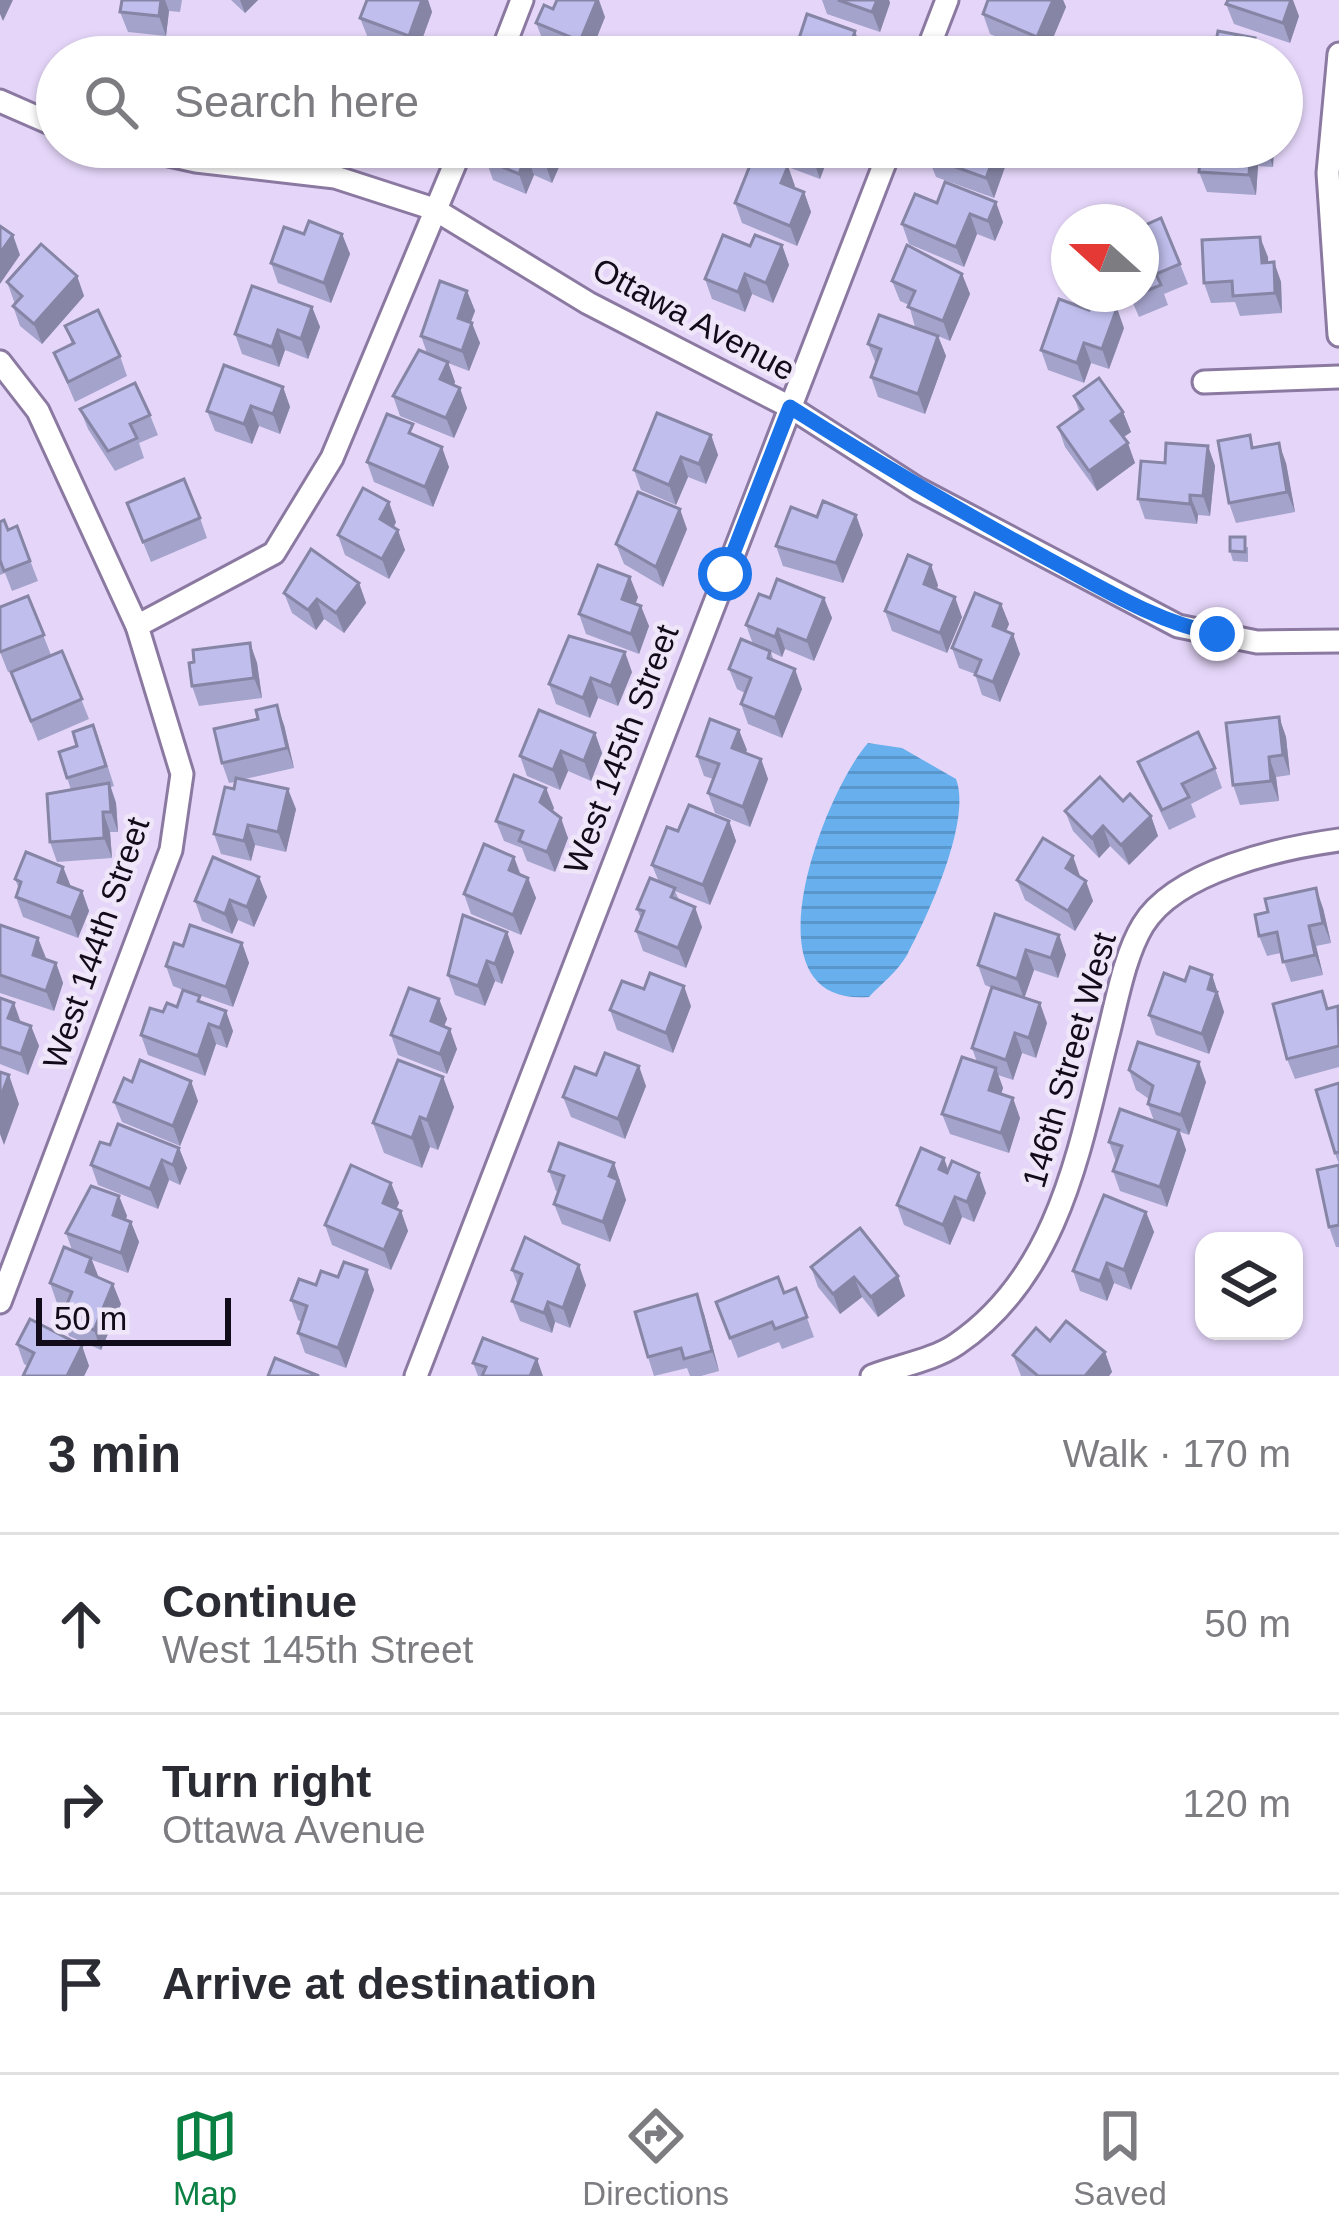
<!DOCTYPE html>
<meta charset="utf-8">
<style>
:root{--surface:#fff;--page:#f2f2f3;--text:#2b2b33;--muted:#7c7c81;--line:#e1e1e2;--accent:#0b8043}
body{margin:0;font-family:Arial,sans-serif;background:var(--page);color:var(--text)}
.controls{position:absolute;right:36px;bottom:36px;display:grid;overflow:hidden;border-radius:24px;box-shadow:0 3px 9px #0004}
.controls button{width:108px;height:108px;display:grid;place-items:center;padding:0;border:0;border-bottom:3px solid var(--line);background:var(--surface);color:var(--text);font:60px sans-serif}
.compass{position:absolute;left:1051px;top:204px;width:108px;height:108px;border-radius:50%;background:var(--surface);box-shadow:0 3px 9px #0004;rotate:291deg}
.scale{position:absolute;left:36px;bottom:30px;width:195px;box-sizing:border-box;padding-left:12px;border:6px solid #120b19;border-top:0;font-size:33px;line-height:42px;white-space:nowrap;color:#120b19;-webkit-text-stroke:9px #efe7f9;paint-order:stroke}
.stop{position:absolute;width:36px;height:36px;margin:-27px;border:9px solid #1a73e8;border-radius:50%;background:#fff}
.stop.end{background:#1a73e8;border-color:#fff;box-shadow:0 3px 12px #0008}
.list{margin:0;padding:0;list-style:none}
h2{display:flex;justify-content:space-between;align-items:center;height:156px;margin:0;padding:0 48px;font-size:51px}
h2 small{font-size:39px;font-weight:400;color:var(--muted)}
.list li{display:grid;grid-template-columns:78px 1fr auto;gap:36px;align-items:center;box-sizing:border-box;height:180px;padding:0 48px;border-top:3px solid var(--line)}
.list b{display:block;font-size:45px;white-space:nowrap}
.list p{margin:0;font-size:39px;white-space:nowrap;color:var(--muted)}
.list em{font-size:39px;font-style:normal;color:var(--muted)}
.icon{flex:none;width:66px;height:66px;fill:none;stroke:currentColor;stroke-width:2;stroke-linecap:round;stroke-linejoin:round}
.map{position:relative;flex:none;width:1339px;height:1376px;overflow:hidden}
.search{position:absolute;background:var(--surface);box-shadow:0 3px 9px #0004;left:36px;right:36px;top:36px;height:132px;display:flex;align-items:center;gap:30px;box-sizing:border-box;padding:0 42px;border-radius:66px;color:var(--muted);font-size:45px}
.sheet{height:696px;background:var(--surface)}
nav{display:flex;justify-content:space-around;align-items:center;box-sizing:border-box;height:168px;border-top:3px solid var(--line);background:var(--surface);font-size:33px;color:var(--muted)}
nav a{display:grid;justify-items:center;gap:6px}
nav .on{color:var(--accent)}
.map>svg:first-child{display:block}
</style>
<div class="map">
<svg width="1339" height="1376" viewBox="0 0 1339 1376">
<defs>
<pattern id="water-rules" width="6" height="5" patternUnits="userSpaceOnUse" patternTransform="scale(3)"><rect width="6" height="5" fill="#67b0ed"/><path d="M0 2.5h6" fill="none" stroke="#5896cb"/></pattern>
</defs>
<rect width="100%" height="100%" fill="#e5d6f9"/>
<path fill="url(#water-rules)" d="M868 743 902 748 956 779C972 820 928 916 907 955 898 971 881 984 869 997 740 1007 825 791 868 743Z"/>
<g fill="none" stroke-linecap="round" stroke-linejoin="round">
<g stroke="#8b79a1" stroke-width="27">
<g id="minor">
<path d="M1339 54 1328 173 1339 335"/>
<path d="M500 57 522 0"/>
<path d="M925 57 947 0"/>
<path d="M0 101 57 126"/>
<path d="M133 147 196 161 335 177 434 209 588 303 790 407 918 489 1178 626 1257 642 1339 641"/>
<path d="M0 362 38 411 137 626"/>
<path d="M1204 382 1339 377"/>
<path d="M0 1302 171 850 182 774 137 626 274 553 332 458 462 147"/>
<path d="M416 1376 891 147"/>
<path d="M872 1376C898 1366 934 1360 957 1344 1059 1274 1079 1150 1107 1039 1116 1005 1124 956 1143 925 1176 871 1281 848 1339 840"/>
</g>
</g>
<use href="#minor" stroke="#fff" stroke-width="21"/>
</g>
<g fill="#a4a3cb">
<path d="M122 0H182L180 12 169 11 166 36 128 32 120 12Z"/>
<path d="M231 0H258L245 13Z"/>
<path d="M367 0H428L432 12 416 56 368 38 360 18Z"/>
<path d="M822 0H889L890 3 880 32 827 14Z"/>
<path d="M988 0H1063L1066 7 1045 57 990 34 983 14Z"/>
<path d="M1226 4 1299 16 1290 43 1234 24Z"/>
<path d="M553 9 605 17 589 57H578L544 43 536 23Z"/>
<path d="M491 147H564L566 151 552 183 534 175 526 194 493 180 486 160Z"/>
<path d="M764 147H832L820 179 788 167 794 188 804 192 811 212 797 246 742 223 735 203 768 158Z"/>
<path d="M932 147H1012L994 198 936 177 928 157Z"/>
<path d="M1201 147H1274L1273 167 1258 166 1256 195 1207 192 1199 172Z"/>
<path d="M937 203 1003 222 995 241 977 234 964 267 909 244 902 224Z"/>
<path d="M1141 227 1180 264 1188 284 1164 294 1168 305 1139 317 1129 294H1141Z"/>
<path d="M304 234H342L350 254 331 303 278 283 271 263Z"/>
<path d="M1260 237 1268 262H1274L1281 282 1282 313 1240 316 1235 302 1211 303 1204 283Z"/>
<path d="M782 245 789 265 773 303 752 294 745 312 712 299 705 279 750 246Z"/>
<path d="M962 274 970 294 950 341 938 336 946 356 925 414 878 397 871 377 876 364 868 344 934 334 915 327 909 305 900 301 892 281Z"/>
<path d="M77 276 84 296 42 344 20 326 13 306 15 304 7 282Z"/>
<path d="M467 291 475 311 470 322 480 343 469 371 448 363 455 382 454 385 467 408 454 438 400 416 393 396 427 353 421 336Z"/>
<path d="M312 307 320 327 308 359 285 350 279 367 242 354 235 334Z"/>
<path d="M65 326 120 356 127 376 75 402 54 353 72 344Z"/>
<path d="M1124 328 1109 369 1091 363 1084 383 1048 370 1041 350Z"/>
<path d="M283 387 290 407 280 434 259 426 252 444 215 431 207 411Z"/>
<path d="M1074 396 1123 412 1131 432 1123 437 1135 463 1097 491 1065 447 1058 427 1079 411Z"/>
<path d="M80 409 150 415 158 435 139 443 144 458 115 471 88 429Z"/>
<path d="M711 435 718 455 706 484 688 477 676 505 641 490 634 470Z"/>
<path d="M1250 435 1254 448 1286 463 1295 512 1236 523 1229 503Z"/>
<path d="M418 437 449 467 433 507 374 482 367 462Z"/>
<path d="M1208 446 1215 466 1210 516 1198 515 1197 524 1145 519 1138 499 1165 463Z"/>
<path d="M127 503 200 518 207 538 151 562Z"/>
<path d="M856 515 863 535 843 583 783 566 776 546 817 517Z"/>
<path d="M0 522 8 530 17 526 38 581 12 591 5 573 0 575Z"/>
<path d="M396 522 394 527 405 550 389 579 345 555 338 535Z"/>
<path d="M687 529 663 587 624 564 616 544Z"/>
<path d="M1248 547V562L1233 561 1230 551Z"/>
<path d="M359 583 366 603 344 633 324 619 316 630 292 613 284 593Z"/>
<path d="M938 585 937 589 962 617 947 653 892 631 885 611Z"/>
<path d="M28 596 51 655 8 672 0 652Z"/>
<path d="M638 597 635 604 649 626 639 654 586 634 579 614Z"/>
<path d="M770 598H824L832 618 814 661 785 649 782 657 771 652 774 661 802 689 782 738 748 724 741 704 745 693 737 689 729 669 753 644 746 625Z"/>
<path d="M1001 604 1009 624 1006 631 1020 654 1000 702 982 695 975 674 959 668 952 648Z"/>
<path d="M250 643 257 663 262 698 199 706 192 686Z"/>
<path d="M62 651 89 719 38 741 11 672Z"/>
<path d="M632 672 618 706 598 698 590 718 556 704 549 684Z"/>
<path d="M1279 717 1286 737 1290 775 1276 777 1279 801 1240 805 1233 785Z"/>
<path d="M284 725 294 768 245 779 296 809 286 852 255 845 251 861 221 854 214 834 235 782 229 783 222 763Z"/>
<path d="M595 733 602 753 591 781 568 771 560 790 527 776 520 756Z"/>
<path d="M101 745 114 786 111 787 116 803 118 832H110L112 858 57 862 50 842 71 790 59 752Z"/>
<path d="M747 750 745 753 761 759 768 779 750 827 715 813 708 793 713 779 704 776 697 756Z"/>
<path d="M1138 762 1215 768 1222 788 1191 804 1196 817 1169 830 1146 782Z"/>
<path d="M1123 801 1151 816 1158 836 1129 865 1110 846 1099 858 1073 831 1065 811Z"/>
<path d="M554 808 552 811 568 838 555 872 527 861 522 848 504 841 496 821Z"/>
<path d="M729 821 736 841 710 905 675 891 679 900 702 927 686 968 643 951 636 931 641 919 637 909 659 882 652 865 678 831Z"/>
<path d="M514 857 521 875 528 878 536 898 521 935 471 914 464 894Z"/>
<path d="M63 867 71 887 82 891 89 911 78 938 23 917 16 897 19 889 15 879Z"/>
<path d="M1080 876 1093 901 1075 931 1025 900 1017 880Z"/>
<path d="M259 877 267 897 254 927 238 920 232 934 202 921 195 901Z"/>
<path d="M1323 908 1331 943 1316 946 1323 975 1291 982 1281 953 1267 956 1259 936Z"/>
<path d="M0 925 45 959 56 963 63 983 54 1011 0 993Z"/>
<path d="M507 932 514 952 502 984 495 981 485 1006 455 995 448 975Z"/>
<path d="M1059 935 1066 955 1058 978 1034 970 1024 998 1047 1023 1036 1058 1022 1053 1013 1080 998 1075 1003 1088 1001 1094 1020 1118 1009 1153 950 1134 942 1114 977 1062 972 1048 992 988 985 985 978 965Z"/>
<path d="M242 943 249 963 233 1007 185 990 202 1002 233 1031 227 1048 216 1044 205 1076 148 1055 141 1035 163 1012 177 1007 183 990 173 986 166 966 183 946Z"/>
<path d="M1212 975 1224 1012 1209 1054 1156 1035 1149 1015 1185 981Z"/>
<path d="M1322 991 1328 1009 1339 1008V1067L1295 1079 1287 1059Z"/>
<path d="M0 998 21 1022 31 1026 39 1046 28 1075 0 1064Z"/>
<path d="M439 999 447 1019 444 1026 457 1049 447 1074 398 1055 391 1035Z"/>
<path d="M691 1006 673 1053 617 1030 610 1010Z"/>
<path d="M1129 1070 1206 1082 1189 1135 1180 1132 1186 1150 1167 1207 1120 1191 1113 1171 1116 1162 1109 1142 1154 1121 1148 1104 1149 1099 1136 1090Z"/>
<path d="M596 1075 646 1086 625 1139 571 1117 563 1097Z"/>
<path d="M443 1077 454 1107 438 1150 430 1147 422 1168 384 1153 373 1123Z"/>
<path d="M132 1082 198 1101 180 1146 122 1122 114 1102Z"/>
<path d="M1339 1083V1247H1336L1329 1227 1339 1165 1335 1153Z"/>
<path d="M110 1145 179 1148 187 1168 180 1185 169 1180 158 1209 98 1185 91 1165Z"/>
<path d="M614 1163 626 1200 610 1242 562 1224 554 1204 559 1192 556 1191 549 1171Z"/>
<path d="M948 1170 986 1193 974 1222 962 1217 950 1245 904 1225 897 1205Z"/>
<path d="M391 1183 399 1203 396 1209 401 1211 408 1231 391 1270 332 1245 325 1225Z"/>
<path d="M119 1196 127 1216 125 1220 131 1222 139 1242 128 1273 92 1260 98 1278 121 1304 101 1350 69 1336 62 1316 66 1307 57 1303 50 1283 72 1250 66 1233Z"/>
<path d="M1146 1212 1154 1232 1131 1290 1114 1283 1107 1301 1080 1291 1073 1271Z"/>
<path d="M811 1267 898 1276 905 1296 878 1317 862 1297 840 1314 818 1287Z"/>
<path d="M367 1270 374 1290 346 1368 305 1353 298 1333 302 1322 298 1320 291 1300 316 1285Z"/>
<path d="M512 1270 586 1285 570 1328 555 1322 552 1333 520 1321 512 1301 518 1286Z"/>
<path d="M796 1288 814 1337 782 1349 779 1342 738 1358 716 1302 784 1293Z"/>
<path d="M704 1314 719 1371 701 1376H690L687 1368 654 1376 648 1357Z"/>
<path d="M1050 1341 1105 1352 1112 1372 1109 1376H1021L1013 1355Z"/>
<path d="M17 1344 82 1346 89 1366 84 1376H23L28 1366 24 1364Z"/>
<path d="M473 1363 543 1376H478Z"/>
</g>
<g fill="#8685a5">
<path d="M0 0H13L3 21 0 14Z"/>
<path d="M161 0H165L169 11 166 36 159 16Z"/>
<path d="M240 0H258L245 13Z"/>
<path d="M422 0H428L432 12 416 56 409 36Z"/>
<path d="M597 0H599L605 17 589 57H586L580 41Z"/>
<path d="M877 0H889L890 3 880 32 872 12Z"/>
<path d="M1053 0H1063L1066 7 1045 57 1037 37Z"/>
<path d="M1291 0H1293L1299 16 1290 43 1283 23Z"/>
<path d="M855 31 862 51 860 57H849L848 53Z"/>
<path d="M1255 38 1262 57 1252 54Z"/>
<path d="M551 147H564L566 151 552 183 545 163Z"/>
<path d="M817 147H832L820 179 813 159Z"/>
<path d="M998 147H1012L994 198 986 178Z"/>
<path d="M1251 147 1258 166 1256 195 1249 175Z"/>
<path d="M1266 147H1274L1273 167Z"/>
<path d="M526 155 534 175 526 194 519 174Z"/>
<path d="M788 166 795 186 788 203 781 183Z"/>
<path d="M804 192 811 212 797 246 790 226Z"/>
<path d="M996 202 1003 222 995 241 988 221Z"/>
<path d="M970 214 977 234 964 267 956 247Z"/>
<path d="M342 234 350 254 331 303 324 283Z"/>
<path d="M13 235 20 255 0 284V253Z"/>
<path d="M1260 237 1268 257 1269 283 1262 263Z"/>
<path d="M782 245 789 265 773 303 766 283Z"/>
<path d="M1274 262 1281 282 1282 313 1275 293Z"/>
<path d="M745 274 752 294 745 312 738 292Z"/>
<path d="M962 274 970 294 950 341 943 321Z"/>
<path d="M77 276 84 296 42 344 34 324Z"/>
<path d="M467 291 475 311 465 338 458 318Z"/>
<path d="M312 307 320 327 308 359 301 339Z"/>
<path d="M1117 308 1124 328 1109 369 1102 349Z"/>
<path d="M472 323 480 343 469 371 462 351Z"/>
<path d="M278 330 285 350 279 367 272 347Z"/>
<path d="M938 336 946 356 925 414 918 394Z"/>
<path d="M1084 343 1091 363 1084 383 1077 363Z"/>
<path d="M448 362 455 382 448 399 440 379Z"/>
<path d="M283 387 290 407 280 434 273 414Z"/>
<path d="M460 388 467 408 454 438 446 418Z"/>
<path d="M251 406 259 426 252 444 244 424Z"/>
<path d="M1123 412 1131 432 1118 441 1111 421Z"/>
<path d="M711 435 718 455 706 484 699 464Z"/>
<path d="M1128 443 1135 463 1097 491 1089 471Z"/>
<path d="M1279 443 1286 463 1295 512 1287 492Z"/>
<path d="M1208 446 1215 466 1210 516 1203 496Z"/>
<path d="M442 447 449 467 433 507 425 487Z"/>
<path d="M681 457 688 477 676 505 669 485Z"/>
<path d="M1190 495 1198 515 1197 524 1190 504Z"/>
<path d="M389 502 396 522 387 539 380 519Z"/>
<path d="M680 509 687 529 663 587 656 567Z"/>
<path d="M856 515 863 535 843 583 836 563Z"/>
<path d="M398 530 405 550 389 579 382 559Z"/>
<path d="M931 565 938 585 931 604 924 584Z"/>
<path d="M630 577 638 597 630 619 622 599Z"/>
<path d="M359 583 366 603 344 633 336 613Z"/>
<path d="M955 597 962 617 947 653 940 633Z"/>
<path d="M824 598 832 618 814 661 807 641Z"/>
<path d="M317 599 324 619 316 630 308 610Z"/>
<path d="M1001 604 1009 624 1000 646 993 626Z"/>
<path d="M641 606 649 626 639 654 631 634Z"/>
<path d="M778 629 785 649 782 657 775 637Z"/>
<path d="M1013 634 1020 654 1000 702 993 682Z"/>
<path d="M250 643 257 663 262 698 254 678Z"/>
<path d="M625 652 632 672 618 706 611 686Z"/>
<path d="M795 669 802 689 782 738 775 718Z"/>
<path d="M591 678 598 698 590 718 583 698Z"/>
<path d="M277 705 284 725 294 768 287 748Z"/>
<path d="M1279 717 1286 737 1290 775 1283 755Z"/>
<path d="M739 730 747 750 739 768 732 748Z"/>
<path d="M595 733 602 753 591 781 584 761Z"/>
<path d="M561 751 568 771 560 790 553 770Z"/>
<path d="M1269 757 1276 777 1279 801 1271 781Z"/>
<path d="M761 759 768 779 750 827 743 807Z"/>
<path d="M109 783 116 803 118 832 111 812Z"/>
<path d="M546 788 554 808 548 822 540 802Z"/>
<path d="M288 789 296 809 286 852 278 832Z"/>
<path d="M103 812 110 832 112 858 104 838Z"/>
<path d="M1151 816 1158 836 1129 865 1121 845Z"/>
<path d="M561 818 568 838 555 872 547 852Z"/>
<path d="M729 821 736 841 710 905 703 885Z"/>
<path d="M248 825 255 845 251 861 244 841Z"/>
<path d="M1103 826 1110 846 1099 858 1092 838Z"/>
<path d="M1073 856 1080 876 1073 888 1066 868Z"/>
<path d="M514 857 521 877 509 870Z"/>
<path d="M63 867 71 887 58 882Z"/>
<path d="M259 877 267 897 254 927 247 907Z"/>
<path d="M528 878 536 898 521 935 513 915Z"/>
<path d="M1086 881 1093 901 1075 931 1068 911Z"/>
<path d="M1316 888 1323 908 1331 943 1323 923Z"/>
<path d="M82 891 89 911 78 938 71 918Z"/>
<path d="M230 900 238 920 232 934 225 914Z"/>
<path d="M695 907 702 927 686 968 678 948Z"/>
<path d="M1309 926 1316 946 1323 975 1315 955Z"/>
<path d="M507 932 514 952 502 984 495 964Z"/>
<path d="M1059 935 1066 955 1058 978 1051 958Z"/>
<path d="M38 938 46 958 33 955Z"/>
<path d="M242 943 249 963 233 1007 226 987Z"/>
<path d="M1026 950 1034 970 1024 999 1017 979Z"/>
<path d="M487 961 495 981 485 1006 478 986Z"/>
<path d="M56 963 63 983 54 1011 46 991Z"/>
<path d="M1212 975 1224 1012 1209 1054 1202 1034 1208 989Z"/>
<path d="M684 986 691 1006 673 1053 666 1033Z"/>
<path d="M439 999 447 1019 438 1041 431 1021Z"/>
<path d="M14 1003 21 1023 8 1018Z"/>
<path d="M1040 1003 1047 1023 1036 1058 1029 1038Z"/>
<path d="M226 1011 233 1031 227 1048 220 1028Z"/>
<path d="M209 1024 216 1044 205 1076 198 1056Z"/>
<path d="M31 1026 39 1046 28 1075 21 1054Z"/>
<path d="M450 1029 457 1049 447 1074 440 1054Z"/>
<path d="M1015 1033 1022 1053 1013 1080 1006 1060Z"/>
<path d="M1199 1062 1206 1082 1189 1135 1181 1115Z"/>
<path d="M639 1066 646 1086 625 1139 618 1119Z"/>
<path d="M996 1068 1003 1088 996 1110 989 1090Z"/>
<path d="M9 1075 19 1104 4 1145 0 1134V1098Z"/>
<path d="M443 1077 454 1107 438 1150 427 1120Z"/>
<path d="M191 1081 198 1101 180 1146 173 1126Z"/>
<path d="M1013 1098 1020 1118 1009 1153 1001 1133Z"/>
<path d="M420 1117 430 1147 422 1168 412 1138Z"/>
<path d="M1179 1130 1186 1150 1167 1207 1160 1187Z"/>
<path d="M179 1148 187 1168 180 1185 173 1165Z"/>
<path d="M944 1158 951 1178 939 1169Z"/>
<path d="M162 1160 169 1180 158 1209 150 1189Z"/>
<path d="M614 1163 626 1200 610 1242 603 1222 609 1176Z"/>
<path d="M979 1173 986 1193 974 1222 967 1202Z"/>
<path d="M391 1183 399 1203 390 1223 383 1203Z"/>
<path d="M119 1196 127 1216 120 1235 113 1215Z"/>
<path d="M955 1197 962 1217 950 1245 943 1225Z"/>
<path d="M401 1211 408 1231 391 1270 384 1250Z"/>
<path d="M1146 1212 1154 1232 1131 1290 1124 1270Z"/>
<path d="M131 1222 139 1242 128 1273 121 1253Z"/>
<path d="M91 1258 99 1278 86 1272Z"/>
<path d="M1107 1263 1114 1283 1107 1301 1100 1281Z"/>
<path d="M579 1265 586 1285 570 1328 563 1308Z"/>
<path d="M367 1270 374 1290 346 1368 338 1348Z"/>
<path d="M898 1276 905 1296 878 1317 871 1297Z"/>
<path d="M854 1277 862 1297 840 1314 833 1294Z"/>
<path d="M113 1284 121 1304 101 1350 94 1330Z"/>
<path d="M697 1294 704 1314 719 1371 712 1351Z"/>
<path d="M548 1302 555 1322 552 1333 544 1313Z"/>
<path d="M82 1346 89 1366 84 1376H67Z"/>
<path d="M1105 1352 1112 1372 1109 1376H1085Z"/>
<path d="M537 1359 543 1376H530Z"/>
</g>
<g fill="#bfbeec" stroke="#8685a5" stroke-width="3">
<path d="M122 0H161L159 16 120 12Z"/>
<path d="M367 0H422L409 36 360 18Z"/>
<path d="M557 0H597L580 41 536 23 544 5 553 9Z"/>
<path d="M838 0H877L872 12Z"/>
<path d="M988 0H1053L1037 37 983 14Z"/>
<path d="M1228 0H1291L1283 23 1226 4Z"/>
<path d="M807 14 855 31 848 53 856 55 855 57H793Z"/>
<path d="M1218 31 1255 38 1252 54 1270 57H1213Z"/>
<path d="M1001 39 1033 52 1031 57H966L971 45 995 54Z"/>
<path d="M352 40 395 57H346Z"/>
<path d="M528 48 550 57H525Z"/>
<path d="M491 147H551L545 163 526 155 519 174 486 160Z"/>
<path d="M780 147H817L813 159Z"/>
<path d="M932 147H998L986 178 928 157Z"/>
<path d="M1201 147H1251L1249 175 1199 172Z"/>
<path d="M755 153 788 166 781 183 804 192 790 226 735 203Z"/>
<path d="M945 182 996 202 988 221 970 214 956 247 902 224 915 194 937 203Z"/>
<path d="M1161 218 1180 264 1156 274 1161 285 1141 293V227Z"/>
<path d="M309 221 342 234 324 283 271 263 284 227 304 234Z"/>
<path d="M0 226 13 235 0 253Z"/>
<path d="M723 235 750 246 755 235 782 245 766 283 745 274 738 292 705 279Z"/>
<path d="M1260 237 1262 263 1274 262 1275 293 1233 296 1232 281 1204 283 1202 240Z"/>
<path d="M41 244 77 276 34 324 13 306 22 296 7 282Z"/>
<path d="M907 245 962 274 943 321 908 307 915 291 892 281Z"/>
<path d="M440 281 467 291 458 318 472 323 462 351 421 336Z"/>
<path d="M252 286 312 307 301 339 278 330 272 347 235 334Z"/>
<path d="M1059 299 1089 310 1093 300 1117 308 1102 349 1084 343 1077 363 1041 350Z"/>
<path d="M98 310 120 356 68 382 54 353 74 343 65 326Z"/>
<path d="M879 315 938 336 918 394 871 377 881 349 868 344Z"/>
<path d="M419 350 448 362 440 379 460 388 446 418 393 396Z"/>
<path d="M224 365 283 387 273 414 251 406 244 424 207 411Z"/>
<path d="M1099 378 1123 412 1111 421 1128 443 1089 471 1058 427 1083 409 1074 396Z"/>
<path d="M135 383 150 415 130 424 137 438 108 451 80 409Z"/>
<path d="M657 413 711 435 699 464 681 457 669 485 634 470Z"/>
<path d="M387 414 413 424 409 433 442 447 425 487 367 462Z"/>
<path d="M1250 435 1252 448 1279 443 1287 492 1229 503 1218 441Z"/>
<path d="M1166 443 1208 446 1203 496 1190 495V504L1138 499 1141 461 1165 463Z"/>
<path d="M184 479 200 518 143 542 127 503Z"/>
<path d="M363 488 389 502 380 519 398 530 382 559 338 535Z"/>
<path d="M638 492 680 509 656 567 616 544Z"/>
<path d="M823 501 856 515 836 563 776 546 791 507 817 517Z"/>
<path d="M4 520 8 530 17 526 30 561 4 571 0 560V522Z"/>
<path d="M1230 537H1245V552L1230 551Z"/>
<path d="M311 549 359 583 336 613 317 599 308 610 284 593Z"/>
<path d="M908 555 931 565 924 584 955 597 940 633 885 611Z"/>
<path d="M598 565 630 577 622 599 641 606 631 634 579 614Z"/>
<path d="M777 579 824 598 807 641 778 629 775 637 746 625 759 594 770 598Z"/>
<path d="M975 593 1001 604 993 626 1013 634 993 682 975 675 981 660 952 648Z"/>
<path d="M28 596 44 635 0 652V607Z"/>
<path d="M569 636 625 652 611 686 591 678 583 698 549 684Z"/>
<path d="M741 639 770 651 768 658 795 669 775 718 741 704 751 678 729 669Z"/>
<path d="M250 643 254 678 192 686 189 663 194 662 193 650Z"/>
<path d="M62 651 82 699 31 721 11 672Z"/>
<path d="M277 705 287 748 222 763 214 729 258 719 256 710Z"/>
<path d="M539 710 595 733 584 761 561 751 553 770 520 756Z"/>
<path d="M1279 717 1283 755 1269 757 1271 781 1233 785 1226 723Z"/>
<path d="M710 719 739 730 732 748 761 759 743 807 708 793 719 764 697 756Z"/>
<path d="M93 725 106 766 67 778 59 752 77 746 73 732Z"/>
<path d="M1198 732 1215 768 1182 784 1189 797 1162 810 1138 762Z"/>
<path d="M514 775 546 788 540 802 561 818 547 852 519 841 523 831 496 821Z"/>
<path d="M1100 777 1123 801 1130 794 1151 816 1121 845 1103 826 1092 838 1065 811Z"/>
<path d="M236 778 288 789 278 832 248 825 244 841 214 834 225 787 234 789Z"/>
<path d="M109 783 111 812H103L104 838 50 842 47 794Z"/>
<path d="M689 805 729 821 703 885 652 865 667 827 678 831Z"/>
<path d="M1043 838 1073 856 1066 868 1086 881 1068 911 1017 880Z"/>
<path d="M484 844 514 857 509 870 528 878 513 915 464 894Z"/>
<path d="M26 852 63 867 58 882 82 891 71 918 16 897 21 882 15 879Z"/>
<path d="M213 857 259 877 247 907 230 900 225 914 195 901Z"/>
<path d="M650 878 675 888 671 897 695 907 678 948 636 931 644 911 637 909Z"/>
<path d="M1316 888 1323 923 1309 926 1315 955 1283 962 1277 932 1259 936 1255 915 1268 912 1265 899Z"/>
<path d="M995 914 1059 935 1051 958 1026 950 1017 979 978 965Z"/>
<path d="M463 915 507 932 495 964 487 961 478 986 448 975Z"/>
<path d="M0 925 38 938 33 955 56 963 46 991 0 975Z"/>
<path d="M190 925 242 943 226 987 166 966 174 943 183 946Z"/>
<path d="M1190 967 1212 975 1208 989 1217 992 1202 1034 1149 1015 1164 973 1185 981Z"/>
<path d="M650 973 684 986 666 1033 610 1010 622 981 644 989Z"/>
<path d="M992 987 1040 1003 1029 1038 1015 1033 1006 1060 972 1048Z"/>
<path d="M409 988 439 999 431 1021 450 1029 440 1054 391 1035Z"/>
<path d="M183 990 200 996 198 1001 226 1011 220 1028 209 1024 198 1056 141 1035 150 1008 163 1012 167 1003 177 1007Z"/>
<path d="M1322 991 1327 1009 1338 1006 1339 1046 1287 1059 1273 1004Z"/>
<path d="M0 998 14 1003 8 1018 31 1026 21 1054 0 1047Z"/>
<path d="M1138 1042 1199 1062 1181 1115 1148 1104 1153 1086 1129 1070Z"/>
<path d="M605 1053 639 1066 618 1119 563 1097 575 1067 596 1075Z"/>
<path d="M962 1057 996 1068 989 1090 1013 1098 1001 1133 942 1114Z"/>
<path d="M140 1060 191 1081 173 1126 114 1102 124 1078 132 1082Z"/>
<path d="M398 1060 443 1077 427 1120 420 1117 412 1138 373 1123Z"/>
<path d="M0 1072 9 1075 0 1098Z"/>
<path d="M1339 1083V1152L1335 1153 1316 1090Z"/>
<path d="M1120 1109 1179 1130 1160 1187 1113 1171 1122 1146 1109 1142Z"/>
<path d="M118 1124 179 1148 173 1165 162 1160 150 1189 91 1165 100 1142 110 1145Z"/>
<path d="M559 1143 614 1163 609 1176 618 1180 603 1222 554 1204 564 1176 549 1171Z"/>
<path d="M921 1148 944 1158 939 1169 947 1173 952 1161 979 1173 967 1202 955 1197 943 1225 897 1205Z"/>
<path d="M351 1165 391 1183 383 1203 401 1211 384 1250 325 1225Z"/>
<path d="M1339 1165V1225L1329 1227 1317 1170Z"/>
<path d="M91 1186 119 1196 113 1215 131 1222 121 1253 66 1233Z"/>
<path d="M1104 1195 1146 1212 1124 1270 1107 1263 1100 1281 1073 1271Z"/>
<path d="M860 1228 898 1276 871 1297 854 1277 833 1294 811 1267Z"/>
<path d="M525 1237 579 1265 563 1308 548 1302 544 1313 512 1301 522 1274 512 1270Z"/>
<path d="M64 1247 91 1258 86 1272 113 1284 94 1330 62 1316 72 1292 50 1283Z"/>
<path d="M344 1262 367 1270 338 1348 298 1333 307 1306 291 1300 299 1279 316 1285 321 1271 338 1277Z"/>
<path d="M778 1277 784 1293 796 1288 807 1317 775 1329 772 1322 730 1338 716 1302Z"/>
<path d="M697 1294 712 1351 684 1359 681 1348 648 1357 635 1312Z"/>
<path d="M30 1319 82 1346 67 1376H23L34 1353 17 1344Z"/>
<path d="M1066 1321 1105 1352 1085 1376H1038L1013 1355 1036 1328 1050 1341Z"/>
<path d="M483 1338 537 1359 530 1376H482L486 1367 473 1363Z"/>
<path d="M275 1358 319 1376H268Z"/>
</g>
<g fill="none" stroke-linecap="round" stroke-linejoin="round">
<path stroke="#1a73e8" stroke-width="15" d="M725 574 790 407C875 461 960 511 1048 559 1102 588 1156 622 1217 634"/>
</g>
<g text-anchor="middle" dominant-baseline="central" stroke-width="9" stroke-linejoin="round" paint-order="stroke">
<g font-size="33" fill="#120b19" stroke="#efe7f9">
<text transform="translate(694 319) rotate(28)">Ottawa Avenue</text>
<text transform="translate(621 749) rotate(-69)">West 145th Street</text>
<text transform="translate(96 943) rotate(-71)">West 144th Street</text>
<text transform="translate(1069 1060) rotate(-74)">146th Street West</text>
</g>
</g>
</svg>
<div class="controls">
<button><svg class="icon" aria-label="layers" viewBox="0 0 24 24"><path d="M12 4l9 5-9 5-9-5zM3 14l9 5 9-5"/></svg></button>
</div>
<svg class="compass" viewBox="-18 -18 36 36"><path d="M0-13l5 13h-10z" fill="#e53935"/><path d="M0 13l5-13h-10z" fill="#7c7c81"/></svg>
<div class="scale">50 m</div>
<div class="stop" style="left:725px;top:574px"></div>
<div class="stop end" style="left:1217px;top:634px"></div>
<div class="search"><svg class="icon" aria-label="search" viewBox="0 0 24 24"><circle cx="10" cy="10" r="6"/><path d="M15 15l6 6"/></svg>Search here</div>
</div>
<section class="sheet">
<h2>3 min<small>Walk · 170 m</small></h2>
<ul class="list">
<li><svg class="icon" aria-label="ahead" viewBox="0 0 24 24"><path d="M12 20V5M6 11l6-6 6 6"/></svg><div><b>Continue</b><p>West 145th Street</p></div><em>50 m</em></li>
<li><svg class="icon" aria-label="right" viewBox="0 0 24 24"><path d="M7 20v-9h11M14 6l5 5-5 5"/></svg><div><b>Turn right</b><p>Ottawa Avenue</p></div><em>120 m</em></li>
<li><svg class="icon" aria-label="arrive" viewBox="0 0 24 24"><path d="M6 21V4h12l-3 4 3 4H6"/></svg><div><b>Arrive at destination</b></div></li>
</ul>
</section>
<nav>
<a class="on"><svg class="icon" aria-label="map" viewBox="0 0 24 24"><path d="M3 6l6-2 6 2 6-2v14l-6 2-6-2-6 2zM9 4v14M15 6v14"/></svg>Map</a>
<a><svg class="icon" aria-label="directions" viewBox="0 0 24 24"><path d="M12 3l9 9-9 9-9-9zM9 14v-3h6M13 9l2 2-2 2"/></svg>Directions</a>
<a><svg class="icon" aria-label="saved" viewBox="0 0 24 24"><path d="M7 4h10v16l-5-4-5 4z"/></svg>Saved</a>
</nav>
